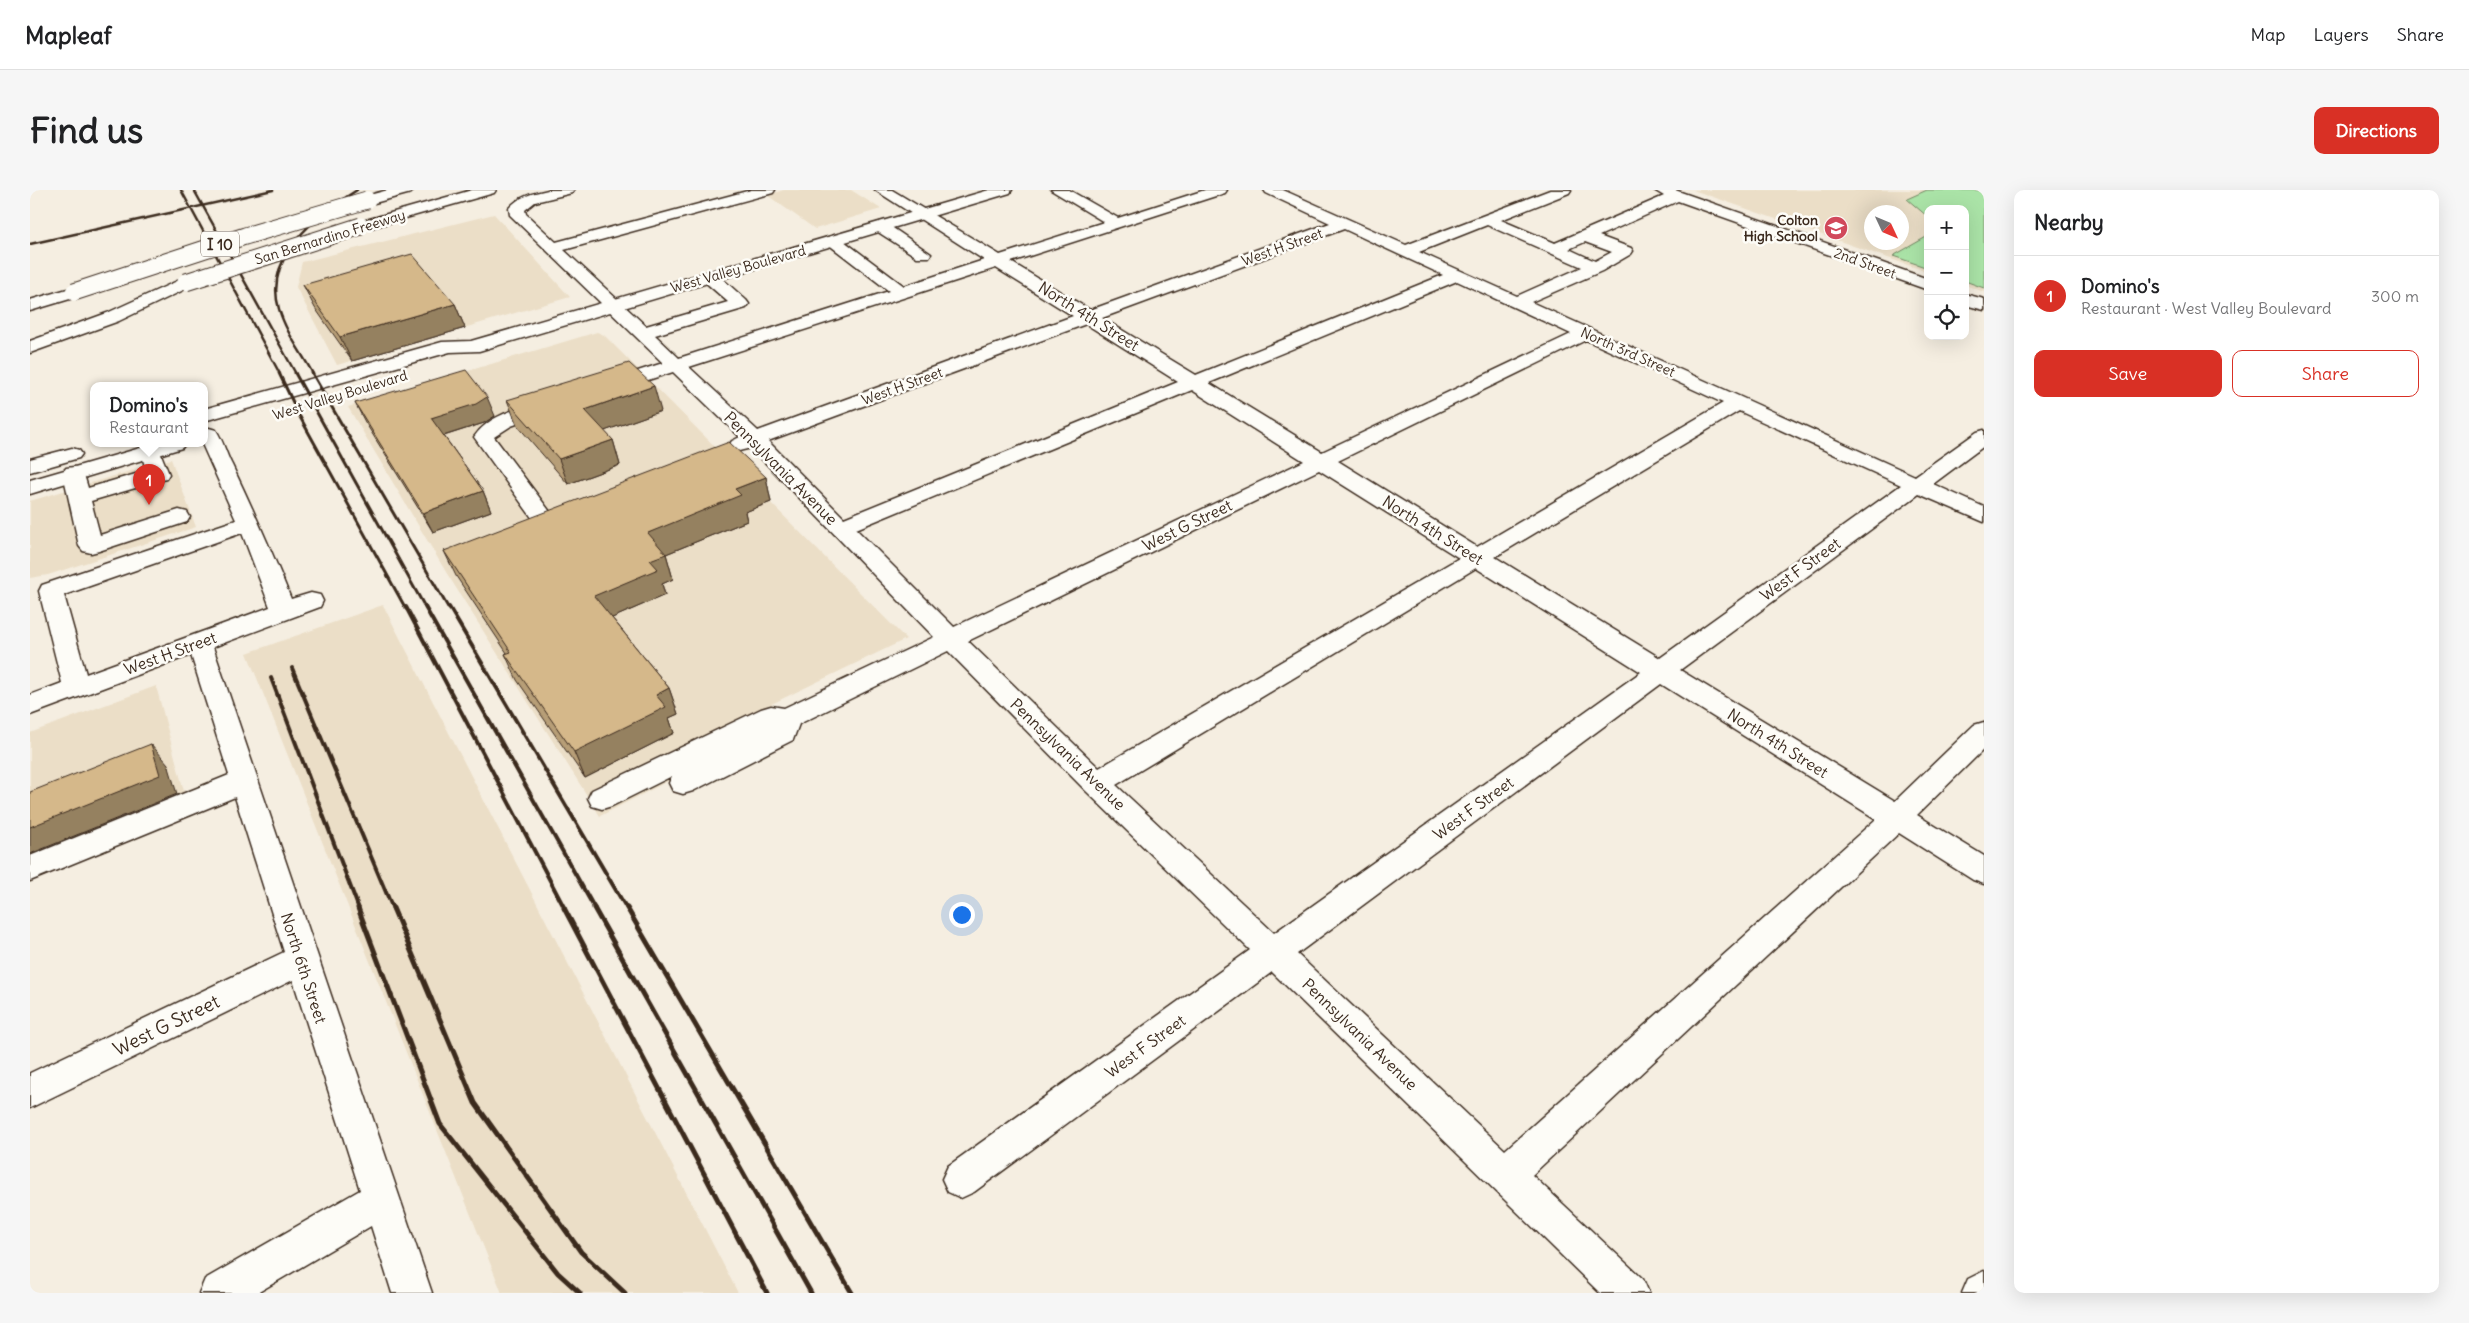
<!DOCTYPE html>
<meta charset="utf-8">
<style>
:root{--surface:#fff;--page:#f6f6f6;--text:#202124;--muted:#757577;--line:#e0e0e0;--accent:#d93025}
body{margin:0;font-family:Delius,sans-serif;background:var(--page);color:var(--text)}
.controls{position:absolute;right:15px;top:15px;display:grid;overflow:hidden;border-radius:10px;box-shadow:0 5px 20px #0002}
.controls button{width:45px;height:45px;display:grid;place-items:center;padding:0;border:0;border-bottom:1px solid var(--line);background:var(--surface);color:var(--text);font:25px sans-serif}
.compass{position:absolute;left:1834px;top:15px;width:45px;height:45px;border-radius:50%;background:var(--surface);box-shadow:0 5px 20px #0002;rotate:134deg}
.you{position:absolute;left:931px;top:724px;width:18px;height:18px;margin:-12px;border:4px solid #fff;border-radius:50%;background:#1a73e8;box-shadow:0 0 0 8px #1a73e833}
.badge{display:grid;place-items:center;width:32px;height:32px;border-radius:50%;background:var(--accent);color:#fff;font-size:16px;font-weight:700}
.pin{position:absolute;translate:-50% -41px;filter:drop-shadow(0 1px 2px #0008)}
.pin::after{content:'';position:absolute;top:26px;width:18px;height:15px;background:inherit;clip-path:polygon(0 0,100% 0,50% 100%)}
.popup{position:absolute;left:60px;top:192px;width:118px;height:65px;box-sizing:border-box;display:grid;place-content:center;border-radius:10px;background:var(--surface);filter:drop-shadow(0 1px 4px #0005);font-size:16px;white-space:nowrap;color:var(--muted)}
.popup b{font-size:19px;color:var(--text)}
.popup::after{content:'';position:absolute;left:50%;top:100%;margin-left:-10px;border:10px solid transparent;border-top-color:var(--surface)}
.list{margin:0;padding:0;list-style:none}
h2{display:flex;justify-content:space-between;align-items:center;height:65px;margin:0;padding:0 20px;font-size:21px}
h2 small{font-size:16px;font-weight:400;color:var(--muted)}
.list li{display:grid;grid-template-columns:32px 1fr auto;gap:15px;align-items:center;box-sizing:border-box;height:80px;padding:0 20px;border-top:1px solid var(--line)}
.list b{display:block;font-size:19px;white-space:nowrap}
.list p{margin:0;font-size:16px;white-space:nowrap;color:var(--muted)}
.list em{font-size:16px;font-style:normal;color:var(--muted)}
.actions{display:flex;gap:10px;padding:15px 20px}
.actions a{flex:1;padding:11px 0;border:1px solid var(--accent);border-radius:10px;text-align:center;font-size:18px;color:var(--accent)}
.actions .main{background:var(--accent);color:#fff}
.icon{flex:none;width:28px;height:28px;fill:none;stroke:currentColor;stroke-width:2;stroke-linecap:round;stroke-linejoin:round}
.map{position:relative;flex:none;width:1954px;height:1103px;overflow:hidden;border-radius:10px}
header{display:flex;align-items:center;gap:30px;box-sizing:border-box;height:70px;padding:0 25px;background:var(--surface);border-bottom:1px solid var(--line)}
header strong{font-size:24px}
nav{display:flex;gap:28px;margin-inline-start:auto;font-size:18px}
.intro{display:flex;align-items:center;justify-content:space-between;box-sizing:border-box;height:120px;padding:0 30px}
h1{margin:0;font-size:35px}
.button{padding:12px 22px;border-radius:10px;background:var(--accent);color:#fff;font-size:18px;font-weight:700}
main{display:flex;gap:30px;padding:0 30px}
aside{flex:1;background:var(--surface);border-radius:10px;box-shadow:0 5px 20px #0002}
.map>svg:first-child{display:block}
</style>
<header>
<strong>Mapleaf</strong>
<nav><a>Map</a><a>Layers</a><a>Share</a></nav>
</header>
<div class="intro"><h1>Find us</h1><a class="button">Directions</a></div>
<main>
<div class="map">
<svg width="1954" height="1103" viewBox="0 0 1954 1103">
<rect width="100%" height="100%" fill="#f5eee1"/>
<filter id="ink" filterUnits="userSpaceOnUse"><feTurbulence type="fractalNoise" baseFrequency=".02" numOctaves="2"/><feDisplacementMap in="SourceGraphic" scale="10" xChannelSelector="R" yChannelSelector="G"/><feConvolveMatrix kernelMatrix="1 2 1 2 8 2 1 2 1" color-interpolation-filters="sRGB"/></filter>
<g filter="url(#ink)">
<g fill="#ebdec7" fill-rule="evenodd">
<path d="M754 0H821L851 19 785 39 737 5Z"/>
<path d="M1663 0H1954V102L1935 95V19H1898V82ZM1842 22H1872V52H1842Z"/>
<path d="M464 24 540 107 307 175 266 97 272 72Z"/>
<path d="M567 142 574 145 876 449 731 519 743 537 570 626 416 382 318 217Z"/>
<path d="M141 269 166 337 18 385 0 388V311Z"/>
<path d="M353 415 708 1103H472L217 463Z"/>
<path d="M126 496 155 605 0 669V543Z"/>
</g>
<g fill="#aae3a7" stroke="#728662">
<path d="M1897 0H1954V98L1935 91V19H1898V27L1877 9Z"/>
<path d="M1898 46V78L1863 66Z"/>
</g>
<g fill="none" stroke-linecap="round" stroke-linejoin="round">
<g stroke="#3b2a1e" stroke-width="3">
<g id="minor">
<path d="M518 0H544L542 3 505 12 495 20 496 24 526 52 721 0H745L743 3 534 60 616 136 698 112 674 91 672 87 674 83H686L716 110 719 114 716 118 625 145 649 168 859 101 798 54 796 51 798 48H810L874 96 954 70 845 0H862L970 65 1074 32 1021 0H1039L1088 28 1175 0H1197L1195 3 981 72 1060 120 1300 33 1236 3 1234 0H1253L1376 55 1520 0H1541L1539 3 1471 30 1525 53 1634 6 1624 0H1645L1898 89V100L1648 11 1569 46 1601 58 1603 61 1601 64 1572 81 1501 112 1885 286 1947 242 1954 240V256L1903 294 1954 317V332L1889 304 1650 480 1865 611 1944 535 1954 532V559L1887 625 1954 666V694L1943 690 1869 643 1502 985 1613 1089 1619 1103H1570L1242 782 944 1002 931 1008 918 1002 912 989 918 976 1220 760 1056 601 918 461 769 534 763 550 663 601 653 604 643 601 639 593 642 586 582 616 572 619 562 616 558 608 562 600 731 519 741 516 754 518 904 447 721 258 709 261 702 259 699 255 702 251 710 247 643 182 584 201H570L567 197 570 193 633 173 480 25 479 18C489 6 504 3 518 0ZM1457 35 1552 77 1487 106 1389 62ZM1314 39 1413 85 1166 185 1072 128ZM1555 52 1582 62 1565 71 1539 59ZM966 78 1043 126 728 241 659 177ZM1427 91 1541 144 1292 262 1179 193ZM1056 134 1148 192 814 328 738 251ZM1556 150 1693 213 1447 357 1308 271ZM1162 200 1274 271 924 437 826 339ZM1709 221 1871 295 1630 468 1465 367ZM1289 280 1429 368 1069 578 938 451ZM1446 378 1611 482 1244 743 1086 595ZM1631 494 1846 629 1475 960 1267 764Z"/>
<path d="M851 32 857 34 901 64 899 67H887L845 40 843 37 845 34Z"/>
<path d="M1935 104 1954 109V120L1935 115Z"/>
<path d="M520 210 527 212 530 216 527 220 481 236 464 247 524 327 521 332 513 334 505 332 444 247C460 223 493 217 520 210Z"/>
<path d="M179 238 186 240C193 250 196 264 202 275 223 319 243 364 261 409L281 403 290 405 293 411 290 417 183 457 402 1103H362L341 1036 227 1103H169L175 1089 330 1000 263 790 0 918V883L254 762 205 607 0 691V666L199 585 161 465 0 525V505L32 493 9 401 12 395 206 330 172 254H174V239ZM212 343 240 417 56 484 34 405Z"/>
<path d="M121 255 128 257 139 284 136 289 61 311 70 345 149 320 157 322 160 327 157 332 69 361 61 363 53 361 49 356 33 283 36 278 44 277 52 278 58 298 116 281 111 261 114 257Z"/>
<path d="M1954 1081V1103H1932L1938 1089Z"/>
</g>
</g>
<g stroke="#3b2a1e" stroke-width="3">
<g id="major">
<path d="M959 0H982L980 3 449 161 420 162 174 231V219L412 152 441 151Z"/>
<path d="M124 254H155L152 258 0 304V290Z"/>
<path d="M42 258 49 260 52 264 49 268 0 282V269Z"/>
</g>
</g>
<g stroke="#3b2a1e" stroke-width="3">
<g id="highway">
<path d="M358 0H383L381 3 337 15 329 10 332 7Z"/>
<path d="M442 0H466L464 3 337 39 331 41 323 36 325 33Z"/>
<path d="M156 87 162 88 165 92 162 96 89 131 0 163V151L77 123Z"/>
<path d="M44 97 50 98 53 102 50 106 0 121V110Z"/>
</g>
</g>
<use href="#minor" fill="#fdfcf7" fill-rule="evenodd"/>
<use href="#major" fill="#fdfcf7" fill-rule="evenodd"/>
<use href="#highway" fill="#fdfcf7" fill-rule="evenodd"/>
<g stroke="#3b2a1e" stroke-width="2.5">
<path d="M151 0 250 184"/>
<path d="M164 0 266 184"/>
<path d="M0 54 243 0"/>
<path d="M283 184C272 163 256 143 249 119 233 66 287 25 327 0"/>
</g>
<g stroke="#3b2a1e" stroke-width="3">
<path d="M249 183 270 227 376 419"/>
<path d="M265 183 396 419"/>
<path d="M282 183 419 419"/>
</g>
<g stroke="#3b2a1e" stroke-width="4">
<path d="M376 417 535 719"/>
<path d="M395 417 565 719"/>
<path d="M419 417 597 719"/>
<path d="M262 478 363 719"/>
<path d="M241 488 329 719"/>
</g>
<g stroke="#3b2a1e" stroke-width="5">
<path d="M328 718 410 934 528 1083 550 1103"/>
<path d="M363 718 445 913 551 1062 595 1103"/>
<path d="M534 718 737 1103"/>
<path d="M564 718 781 1103"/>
<path d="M597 718 822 1103"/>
</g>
<g stroke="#3b2a1e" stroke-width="19" stroke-linecap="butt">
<g id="highway-bridge">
<path d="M156 92 331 36"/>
<path d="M44 102 215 46 337 10"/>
</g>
</g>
<use href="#highway-bridge" stroke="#fdfcf7" stroke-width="17"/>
</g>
<g fill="#b79e77" stroke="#3b2a1e">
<path d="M273 95 425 114 435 138 322 171 285 118Z"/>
<path d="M477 210 631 221 574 241 583 250 590 275 538 294 487 235Z"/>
<path d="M325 213 465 226 454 233 414 246 453 301 461 321 403 342 335 232Z"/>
<path d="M736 287 741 312 715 322 717 331 636 364 643 389 632 394 635 405 582 428 639 498 648 524 639 528 644 543 555 588 487 490 475 464 477 463 426 386 414 361Z"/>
</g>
<g fill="#958161" stroke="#3b2a1e">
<path d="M425 114 435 138 322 171 310 147Z"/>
<path d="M624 196 631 221 563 245 555 220Z"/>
<path d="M457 207 465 226 454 233 410 247 401 228Z"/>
<path d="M583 250 590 275 538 294 529 269Z"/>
<path d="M736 287 741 312 715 322 717 331 636 364 643 389 632 394 635 405 573 432 564 406 620 370 618 343 705 299Z"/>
<path d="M453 301 461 321 403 342 393 323Z"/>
<path d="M639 498 648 524 639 528 644 543 555 588 544 562 626 505Z"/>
<path d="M121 554 138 574 147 604 0 664V637Z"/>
</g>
<g fill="#d5b88a" stroke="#3b2a1e">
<path d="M382 64 425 114 310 147 273 95Z"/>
<path d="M599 173 624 196 555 220 583 250 529 269 477 210Z"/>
<path d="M436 180 457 207 446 214 401 228 453 301 393 323 325 213Z"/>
<path d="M699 252 736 287 705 299 711 305 618 343 636 364 620 370 628 379 564 406 639 498 626 505 636 517 544 562 475 464 481 462 414 361Z"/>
<path d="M121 554 130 585 0 637V602Z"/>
</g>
</g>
<defs>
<g id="school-disc" transform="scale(1.25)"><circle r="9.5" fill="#d1495b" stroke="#fdfcf7"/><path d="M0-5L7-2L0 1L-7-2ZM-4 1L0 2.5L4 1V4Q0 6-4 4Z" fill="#fff"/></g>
</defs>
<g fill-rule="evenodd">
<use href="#school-disc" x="1806" y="38"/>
</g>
<g text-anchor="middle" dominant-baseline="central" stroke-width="5" stroke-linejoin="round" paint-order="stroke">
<g font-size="14" font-weight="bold" fill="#3b2a1e" stroke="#fdfcf7" text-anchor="end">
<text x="1788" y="30">Colton<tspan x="1788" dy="16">High School</tspan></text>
</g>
<g font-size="14" fill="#3b2a1e" stroke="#fdfcf7">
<text transform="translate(300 47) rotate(-17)">San Bernardino Freeway</text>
<text transform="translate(1252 57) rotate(-20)">West H Street</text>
<text transform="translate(1835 73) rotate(20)">2nd Street</text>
<text transform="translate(708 79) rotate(-16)">West Valley Boulevard</text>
<text transform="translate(1598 162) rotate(24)">North 3rd Street</text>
<text transform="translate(872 196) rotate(-20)">West H Street</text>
<text transform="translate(310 205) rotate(-17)">West Valley Boulevard</text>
</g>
<rect fill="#fdfcf7" stroke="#75695f" stroke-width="1" x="171" y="41.5" width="38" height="25" rx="4"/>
<g font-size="15" font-weight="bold" fill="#3b2a1e">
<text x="190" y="54">I 10</text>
</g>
<g font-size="16" fill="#3b2a1e" stroke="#fdfcf7">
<text transform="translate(1059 126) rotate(32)">North 4th Street</text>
<text transform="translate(751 278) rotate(45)">Pennsylvania Avenue</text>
<text transform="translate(1157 335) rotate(-26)">West G Street</text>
<text transform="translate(1403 340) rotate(32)">North 4th Street</text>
<text transform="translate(1770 379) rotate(-36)">West F Street</text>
<text transform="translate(140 463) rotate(-20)">West H Street</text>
<text transform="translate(1748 553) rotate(32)">North 4th Street</text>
<text transform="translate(1038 564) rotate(44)">Pennsylvania Avenue</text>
<text transform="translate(1443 618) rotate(-36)">West F Street</text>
<text transform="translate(274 778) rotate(72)">North 6th Street</text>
<text transform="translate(1330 844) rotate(44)">Pennsylvania Avenue</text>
<text transform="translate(1115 856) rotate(-36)">West F Street</text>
</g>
<g font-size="19" fill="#3b2a1e" stroke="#fdfcf7">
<text transform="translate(136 835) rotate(-26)">West G Street</text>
</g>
</g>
</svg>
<div class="controls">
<button>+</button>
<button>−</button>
<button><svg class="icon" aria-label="locate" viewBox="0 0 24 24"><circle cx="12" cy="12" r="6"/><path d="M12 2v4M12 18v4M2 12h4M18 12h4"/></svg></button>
</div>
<svg class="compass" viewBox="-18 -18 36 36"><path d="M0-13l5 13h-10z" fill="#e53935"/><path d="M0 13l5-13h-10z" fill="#757577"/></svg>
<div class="you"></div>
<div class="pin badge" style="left:119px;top:315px">1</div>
<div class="popup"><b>Domino's</b>Restaurant</div>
</div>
<aside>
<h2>Nearby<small></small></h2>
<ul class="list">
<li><span class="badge">1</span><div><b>Domino's</b><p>Restaurant · West Valley Boulevard</p></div><em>300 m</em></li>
</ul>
<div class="actions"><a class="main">Save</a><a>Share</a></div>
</aside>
</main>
